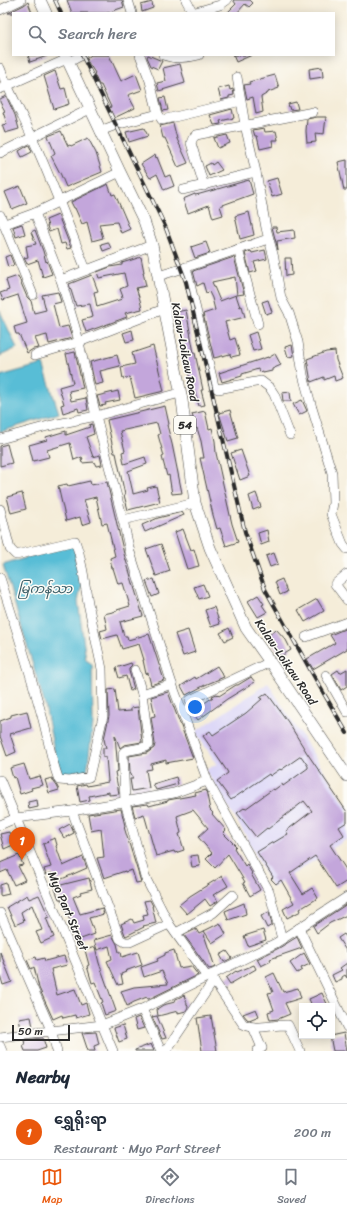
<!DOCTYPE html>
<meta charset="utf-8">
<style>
:root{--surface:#fff;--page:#f6f6f7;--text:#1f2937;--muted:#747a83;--line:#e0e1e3;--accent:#ea580c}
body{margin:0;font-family:Sriracha,"Noto Sans Myanmar",sans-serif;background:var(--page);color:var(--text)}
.controls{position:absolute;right:12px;bottom:12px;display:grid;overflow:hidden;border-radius:0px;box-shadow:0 2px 10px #0003}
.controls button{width:36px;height:36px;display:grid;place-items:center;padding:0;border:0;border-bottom:1px solid var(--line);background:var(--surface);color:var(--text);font:20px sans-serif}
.scale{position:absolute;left:12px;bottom:10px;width:58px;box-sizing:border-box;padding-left:4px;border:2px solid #2b2b2b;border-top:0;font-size:11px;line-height:14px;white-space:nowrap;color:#2b2b2b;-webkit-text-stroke:3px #fdfcf7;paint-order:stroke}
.you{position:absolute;left:195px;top:707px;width:14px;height:14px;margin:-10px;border:3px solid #fff;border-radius:50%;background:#1a73e8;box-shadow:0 0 0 6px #1a73e833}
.badge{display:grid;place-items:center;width:26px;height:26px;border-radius:50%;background:var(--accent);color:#fff;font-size:13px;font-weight:700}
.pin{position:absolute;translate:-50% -33px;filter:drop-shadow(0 1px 2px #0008)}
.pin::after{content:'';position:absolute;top:21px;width:14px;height:12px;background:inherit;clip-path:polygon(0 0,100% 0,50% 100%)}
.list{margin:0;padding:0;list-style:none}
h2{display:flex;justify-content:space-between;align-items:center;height:52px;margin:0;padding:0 16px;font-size:17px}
h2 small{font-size:13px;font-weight:400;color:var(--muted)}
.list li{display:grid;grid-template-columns:26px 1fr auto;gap:12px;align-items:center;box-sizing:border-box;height:56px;padding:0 16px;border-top:1px solid var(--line)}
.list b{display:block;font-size:15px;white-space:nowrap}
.list p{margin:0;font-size:13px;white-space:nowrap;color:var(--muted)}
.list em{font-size:13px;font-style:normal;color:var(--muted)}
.icon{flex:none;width:22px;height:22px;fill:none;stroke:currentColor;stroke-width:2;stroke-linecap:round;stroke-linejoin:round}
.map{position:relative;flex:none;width:347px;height:1051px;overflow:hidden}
.search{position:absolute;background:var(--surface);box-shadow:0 2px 10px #0003;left:12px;right:12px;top:12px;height:44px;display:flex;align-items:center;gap:10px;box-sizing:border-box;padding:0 14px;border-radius:0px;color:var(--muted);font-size:15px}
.sheet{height:108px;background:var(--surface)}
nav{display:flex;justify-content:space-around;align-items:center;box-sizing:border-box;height:56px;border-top:1px solid var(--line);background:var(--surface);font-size:11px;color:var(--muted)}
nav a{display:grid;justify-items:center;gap:2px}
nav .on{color:var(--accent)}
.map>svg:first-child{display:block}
</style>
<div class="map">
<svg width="347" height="1051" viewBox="0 0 347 1051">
<rect width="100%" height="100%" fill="#fdfcf7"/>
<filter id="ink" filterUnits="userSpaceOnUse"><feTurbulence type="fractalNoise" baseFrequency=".025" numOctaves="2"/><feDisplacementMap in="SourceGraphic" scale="8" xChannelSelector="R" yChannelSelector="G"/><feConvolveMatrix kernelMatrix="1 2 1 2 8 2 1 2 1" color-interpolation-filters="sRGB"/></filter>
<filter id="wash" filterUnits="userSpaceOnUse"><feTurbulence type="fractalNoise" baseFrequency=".012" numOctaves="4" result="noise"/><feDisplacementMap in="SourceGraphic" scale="16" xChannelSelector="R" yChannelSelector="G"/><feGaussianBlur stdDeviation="0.9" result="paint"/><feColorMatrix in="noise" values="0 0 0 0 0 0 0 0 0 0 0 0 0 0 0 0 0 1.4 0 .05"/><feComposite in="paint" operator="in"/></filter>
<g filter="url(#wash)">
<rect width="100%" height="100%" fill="#f5edd9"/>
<path fill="#dbd6f7" d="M268 683 347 807V839L272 888 246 836 206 770 217 764 195 732Z"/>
<g fill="#58bdd6" stroke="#427480">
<path d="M0 311 17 348 0 356Z"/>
<path d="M43 364 59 413 0 432V376Z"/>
<path d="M73 543 76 547 75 558 82 583 78 601 86 660 92 664 93 723 87 771 70 778 59 775 45 705 3 565Z"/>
</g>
<g id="blocks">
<g fill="#c3a6db">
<path d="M67 0H122L124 7 107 13H72Z"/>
<path d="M233 0H250L253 3 249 7 245 4 237 13H227L236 4Z"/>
<path d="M28 2 32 13H8L24 5Z"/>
<path d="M152 2 153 8 142 12 141 5Z"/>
<path d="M28 55H47V56L30 62Z"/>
<path d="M91 55H109L121 81 136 74 142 90 128 95 135 108 114 118 109 108 111 107 101 85H99L94 74 95 73 86 59Z"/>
<path d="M148 55 162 61 158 69 151 66 147 57Z"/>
<path d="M233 55H252L236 62Z"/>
<path d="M180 64 185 83 159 91 157 83 166 81 163 68Z"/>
<path d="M322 67 323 77 310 79 309 69Z"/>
<path d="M55 71 61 89 65 88 69 104 54 109 44 76Z"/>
<path d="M275 75 279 88 268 92V93L261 97 263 112 256 114 253 97 247 99 244 85 250 84 249 82Z"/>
<path d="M229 86 230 90 233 89 234 95 229 96V98L221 100 218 89Z"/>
<path d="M6 96 15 115 19 129 5 133 2 125 7 124 3 112 5 111 0 102V99Z"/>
<path d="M165 97 168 110 163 111 160 98Z"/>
<path d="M296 102 298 109 290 110 288 104Z"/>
<path d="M232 109 234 118 220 121 221 124 214 125 210 115Z"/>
<path d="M317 117H326L324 134 315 133 316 142 307 143 306 131 307 119Z"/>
<path d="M173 123 177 139 188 163 178 167 165 138H163L160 126Z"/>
<path d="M144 128 148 136 129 142 126 132Z"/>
<path d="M264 128 265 132 276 131 278 140H272L273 146 260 149 257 136H255L253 130Z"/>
<path d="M61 131 68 146 70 145 71 146 88 138 96 153 102 172 66 187 61 175 51 156 55 153 48 136Z"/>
<path d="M227 135 230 143 218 148 214 138Z"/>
<path d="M29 145 32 152 22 157 19 151Z"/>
<path d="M155 155 156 158 157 157 165 177 170 175 174 186 164 190 157 174 150 178 141 164Z"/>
<path d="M347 160V190H344L338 162Z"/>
<path d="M216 162 222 170 209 176 205 166 211 163 212 165Z"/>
<path d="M277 178 282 194 272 197 267 181Z"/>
<path d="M249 180 253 194 220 206 223 215 213 218 209 205 188 213 183 199 195 194V195L200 194Z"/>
<path d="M108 184 112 195 115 194 130 229 121 233 117 222 99 224 103 238 92 241 87 222 82 224 75 208H74L71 202Z"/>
<path d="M20 186 27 203 12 209 5 192Z"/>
<path d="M249 212 254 235 240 239 235 216Z"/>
<path d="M58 215 71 248 67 249 65 243 61 244 57 229 49 232 47 226H48L46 220Z"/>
<path d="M22 224 25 234 16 237 13 227Z"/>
<path d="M272 227H276L277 232 294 230 295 238 277 241 278 250Z"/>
<path d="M35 230 43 251 46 262 47 261 52 274 43 277 38 260 27 264 24 258 28 257 26 246 36 244 31 232Z"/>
<path d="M108 242 111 248 103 251 101 244Z"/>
<path d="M206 242 210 253 195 258 191 247Z"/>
<path d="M265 250 267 259 254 262 257 271 250 273 245 253 251 251 252 253Z"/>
<path d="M10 255 14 265 8 267 5 257Z"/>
<path d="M141 257 144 272H143L146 286 136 288 140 300 142 309 125 313 127 317 86 332 82 320 93 317 90 304 76 306 69 284 92 275 98 291 94 292 97 307 122 299 121 297H123L120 289 127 286 124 273 99 278 97 272 110 267 122 265V263Z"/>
<path d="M234 257 244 294 237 295 235 277 212 282 220 301 236 295 240 307 242 306 245 317 225 322 230 340 235 338 240 355 231 357 230 354 214 358 203 314 215 310 212 298 209 292 206 293 203 283 197 286 193 271Z"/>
<path d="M285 258H291L292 275 286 276Z"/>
<path d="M18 276 27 297 31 301 34 313 46 310 42 295 58 292 61 302 53 304 59 328 68 326 72 338 49 344 47 335 35 338 39 348 33 349 27 353 19 334H16L14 327 27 323 18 295 3 300 0 293 9 290 6 280Z"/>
<path d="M268 300 272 312 266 314 262 302Z"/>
<path d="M186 310 194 353H195L203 390H201L205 405 199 406 195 392H192L181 330 180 331 176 312Z"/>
<path d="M132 330 134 340 126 342 123 333Z"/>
<path d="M256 332 261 349 253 351 248 335Z"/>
<path d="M292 345 294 356 288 357 285 347Z"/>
<path d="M153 346 164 391 135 398 130 377 123 379 121 367 135 364 132 353Z"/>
<path d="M335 351 336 360 343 378 335 381 334 376 324 380V377L311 382 307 359 326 352Z"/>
<path d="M75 352 83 388 69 391 71 401 86 398 88 410 79 412 78 408 63 413 61 405 64 404 59 387 73 383 66 354Z"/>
<path d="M275 354 281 365 272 369V371L263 373 262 371 259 372 258 369 242 374V376L222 382 219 373 268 357V358Z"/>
<path d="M117 355 120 366 100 371 103 383 95 385 90 362Z"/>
<path d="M118 391 120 400 105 403 106 405 100 406 97 396Z"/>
<path d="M290 392 291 401H283L282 393Z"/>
<path d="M302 400 307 411 299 415 293 404Z"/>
<path d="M165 406 169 424 167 425 172 444 182 493 172 494 169 475 167 476 162 457 164 456 158 435 160 434 157 423 120 431 125 451 122 452 124 464 145 457 147 464 128 471 133 493V494L148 490 147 488 156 486 160 502 128 510 124 495H125L116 453H114L107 420Z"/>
<path d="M230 410 238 438 228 441 219 413Z"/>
<path d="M205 411 209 429 212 428 215 441 216 453 232 524 238 542 226 546 220 528 217 529 213 515 200 458H204L201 441 197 428 196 429 192 414Z"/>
<path d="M92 424 94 434 86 437 93 457 100 455 102 465 96 466 94 462 82 463 81 460 83 459 82 457 74 460 70 443 47 450 49 457 33 461 29 445 47 440 46 437 66 431V435L90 427 89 425Z"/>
<path d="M7 444 12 463 0 466V446Z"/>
<path d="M241 450 250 476 240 480 231 453Z"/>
<path d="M90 481 91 485 107 482 124 554 143 616 120 622 124 636H127L128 640 149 634 164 680 151 685 148 673 146 674 143 660H144L139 644 122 649 117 635 102 639 100 631 107 629 104 614 117 611V610L130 606 123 583 118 584 113 568H112L110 558 115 556 107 523 102 524 96 497 84 500 91 522 82 525 80 517 66 521 58 486 67 484 68 486Z"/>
<path d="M22 493 26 509 11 513 7 497Z"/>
<path d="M256 493 261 507 253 510 249 496Z"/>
<path d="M182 512 184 515 145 532 142 525 158 518Z"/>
<path d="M183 529 191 550 194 549 199 566 187 569 175 532Z"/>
<path d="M267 530 269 542 261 545 258 533Z"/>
<path d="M161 544 170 571 156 576 146 549Z"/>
<path d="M274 553 278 564 270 567 266 556Z"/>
<path d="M154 579 159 594 152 597 146 581Z"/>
<path d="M282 579 287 592 280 595 275 582Z"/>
<path d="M203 584 208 596 199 599 194 587Z"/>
<path d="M258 595 264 604 262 605 267 612 258 617 248 601Z"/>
<path d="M317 599 324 611 305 622 298 610Z"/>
<path d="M214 607 220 624 211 627 205 610Z"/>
<path d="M229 628 233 637 225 641 220 633Z"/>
<path d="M347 628V649L313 669 307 659 335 643 330 635Z"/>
<path d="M276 629 286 640 291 650 281 656 276 648 267 637Z"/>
<path d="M188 630 195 652 183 656 175 634Z"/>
<path d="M131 663 132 665 129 668V671L134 689 130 691 126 676 119 678 116 668Z"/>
<path d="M217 666 224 677 205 685 186 695 181 686 195 677 196 679Z"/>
<path d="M347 669V686L341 690 332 674 338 670 340 673Z"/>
<path d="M251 677 255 682 227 699 198 720 192 712 213 697 212 696 217 694 219 696 236 685H238Z"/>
<path d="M115 689 118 712 131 711V708L138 707 142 742 124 745 120 748 115 735 118 771 115 772 119 794 109 795V792L89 796 90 800 80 802 77 786 86 784 87 786 108 782V781L106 757H103V748H106L104 739 109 716 108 690Z"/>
<path d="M168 692 193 758 166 763V760L151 764 152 769 146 770 149 788 132 791 130 779H133L130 772 129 756 147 753 154 748 155 744 151 717 155 716 151 697Z"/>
<path d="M267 693 288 722 307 753 347 812V822L339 827 344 835 330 845 347 871V881L336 888 315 856 290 873 303 894 312 888 318 898 300 909 301 911 287 918 283 909 294 903 281 880 276 884 271 879 273 877 257 852 273 842V843L288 834 286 831 312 811 304 801 268 829 267 828 256 837 237 813 244 808 245 809 273 789 274 790 282 784 283 786 308 768V766L301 756 281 770 280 769 270 776 269 774 231 800 217 781 228 773 227 771 203 736 210 731 213 735 246 713 262 699 260 698Z"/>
<path d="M27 711 31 728 10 734 16 752 7 756 0 736V721L11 717V715Z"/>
<path d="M24 764 29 779 40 776 43 785 31 788 32 790 20 794 15 777 13 778 10 768Z"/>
<path d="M176 777 178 784 156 790 153 784Z"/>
<path d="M52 778 54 782 57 786 59 790 49 793 45 780Z"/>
<path d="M206 790 210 810 213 813 212 814 226 830 223 833 236 846 234 848 245 866 247 864 250 870 252 873 251 874 260 890 250 896 243 883 245 882 228 854 215 868 206 859 212 853 198 837 208 828 193 810 177 816 181 833 179 834 184 850 175 853 174 851 156 856 144 814 135 817 132 806 148 804 149 806 168 801V800L196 795 195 793Z"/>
<path d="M37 800 38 807 29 809 28 802Z"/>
<path d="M121 809 125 826 124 827 141 882 136 883 132 870 125 872V871L104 878 97 858 104 857 101 829 91 831 88 814Z"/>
<path d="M70 824 74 833 64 838 59 830Z"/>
<path d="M9 832 13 845 4 849 0 834Z"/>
<path d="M55 838 57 845 56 846 63 866 83 857 87 868 55 882 52 873 46 875 44 869 51 867 43 844 48 842 47 841Z"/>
<path d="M19 855 23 865 18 866 25 880 14 885 7 870 0 873V863Z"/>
<path d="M198 855 200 866 192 867 190 856Z"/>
<path d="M222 876 228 886 213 895 218 901 210 906 205 899 187 914 179 905 190 896Z"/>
<path d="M89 878 92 889 80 892 81 894 73 897 80 914 102 908 104 914 89 918 95 934 78 940 61 899H59L55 889 57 888V886Z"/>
<path d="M6 883 9 894 0 896V885Z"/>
<path d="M27 895 29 899 39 895 49 917 46 918 54 937 41 943 36 932 42 930 32 905 21 912 24 921 15 925 7 907Z"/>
<path d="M150 900 153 906H152L156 923 143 926 144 927 126 936 125 935 121 924 132 919 134 923 144 920 143 915 148 914 144 901Z"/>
<path d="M244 903 246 914 228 920 225 911Z"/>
<path d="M347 904V915L330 923 317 933 313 926Z"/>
<path d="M269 912 272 925 267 928 261 916Z"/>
<path d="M220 923 226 934 212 943 204 931Z"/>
<path d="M196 929 199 934 203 932 215 967 213 968 209 969 184 935Z"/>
<path d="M263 930 266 940 248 946 244 936Z"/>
<path d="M344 934 347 938V952L338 938Z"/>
<path d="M112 935 117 944 119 952H121L122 957 138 952 142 965 125 971 126 972 121 974 123 984 118 985 107 961 112 959 109 946 97 950 94 940Z"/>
<path d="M297 937 302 948 270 959 271 961 261 966 257 959 279 948Z"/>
<path d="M95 947 99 963 116 1011 105 1015 101 1003 103 1002 95 982 92 983 87 966 89 965 85 950Z"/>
<path d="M174 950 179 968 191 966 198 975 149 999H148L147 997 134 1002 127 1006 121 991 134 987 168 984 162 971 144 977 141 967 158 961 157 959 165 955V953Z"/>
<path d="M227 951 232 958 224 962 220 955Z"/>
<path d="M0 952 12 982 3 985 0 975Z"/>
<path d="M304 953 310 964 301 968 302 970 297 973 290 963Z"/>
<path d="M64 956 67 965 51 969 57 995 75 989 81 1005 86 1003 89 1014 76 1018 75 1015 63 1018 62 1015 53 1019 39 988 34 967 31 969 27 960 36 957 37 960 44 958 45 961Z"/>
<path d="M347 963V978L345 975 342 977V979L335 982 332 975 342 970 340 968Z"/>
<path d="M254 965 256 969 230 984 226 978 236 971 237 972Z"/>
<path d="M274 973 283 992 298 988 301 998 285 1003 290 1014 278 1019 270 1020 268 1012 274 1010 268 993 273 992 266 977Z"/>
<path d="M322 993 328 1006H312L309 999Z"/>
<path d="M184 995 188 1007 186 1011 178 1013V1011L158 1016 157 1009 163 1005 175 1002 174 1000Z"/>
<path d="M256 1009 259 1016 249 1020 247 1019 243 1014Z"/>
<path d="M157 1016 166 1038 162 1039 152 1017Z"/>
<path d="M211 1016 217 1051H202L197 1018Z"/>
<path d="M31 1017 33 1027 21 1028 19 1019Z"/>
<path d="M139 1017 144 1028 137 1030 134 1019Z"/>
<path d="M123 1025 127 1039 119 1042 114 1028Z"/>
<path d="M96 1032 99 1044 94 1046 95 1051H88L82 1033Z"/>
<path d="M344 1033 347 1051H333L330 1036Z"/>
<path d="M43 1038 46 1048 37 1051H25L23 1046 25 1045 24 1040Z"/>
<path d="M151 1044 154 1051H135V1050Z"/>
</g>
</g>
</g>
<g filter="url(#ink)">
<use href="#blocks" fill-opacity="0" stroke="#494845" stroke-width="1"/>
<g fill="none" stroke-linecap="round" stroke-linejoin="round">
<g stroke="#494845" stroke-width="10">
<g id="minor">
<path d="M128 0 132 13"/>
<path d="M186 0 193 13"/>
<path d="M0 10 21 0"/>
<path d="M192 13 220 5 227 0"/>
<path d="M140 55 150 81 158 114 162 120 241 101"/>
<path d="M163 55C174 59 188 58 199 55"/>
<path d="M69 62 82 55"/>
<path d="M0 68C9 92 22 114 32 137 52 181 69 226 86 270"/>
<path d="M237 77 245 125 256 172 266 228 274 258 281 298 289 313 298 342 303 375 312 408 332 473 333 503 331 514 343 544 347 549"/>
<path d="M0 89 67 59"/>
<path d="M100 131 116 125 158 114"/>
<path d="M0 153 90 109"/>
<path d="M204 186 191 143 193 138 196 135 313 112"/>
<path d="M183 190 256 172"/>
<path d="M35 213 61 280 77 334 96 416 123 520 130 552 172 684 208 782 269 891 282 939"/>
<path d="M0 215 33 295"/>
<path d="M5 224 35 213 120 172"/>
<path d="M238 249 258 324"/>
<path d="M186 267 214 386 218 389 261 381 270 388 274 394 290 435"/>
<path d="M158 276 181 269 268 239"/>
<path d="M61 280 152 245"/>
<path d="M35 355 79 342 164 309"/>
<path d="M0 439 48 426 96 416 180 393"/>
<path d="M0 509 10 549 16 555 75 541 79 553 83 572 88 603 102 669 103 716 89 777 70 781 59 780C51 760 48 737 42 716 29 669 15 624 0 578"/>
<path d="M123 520 195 503"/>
<path d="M347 574 335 584 347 600"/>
<path d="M306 637 347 622"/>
<path d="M135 670 142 694"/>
<path d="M326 675 347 712"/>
<path d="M172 684 142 694 149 745 146 747 125 751 123 753 125 802 145 877 169 924 207 977"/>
<path d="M190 700 270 662"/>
<path d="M0 780 113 1051"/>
<path d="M72 811 120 939 125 942H130L169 924"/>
<path d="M0 825 16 818 72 811 174 793 207 781"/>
<path d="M0 913 51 1030 57 1051"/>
<path d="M299 928 347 1027"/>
<path d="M176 933 213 913 233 895"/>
<path d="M210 975 243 1024C256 1031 274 1024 288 1025L300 1051"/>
<path d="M142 1009 161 1051"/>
<path d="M253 1027 262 1048 257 1051"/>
<path d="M0 1037 102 1025 142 1009 276 943 347 897"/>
<path d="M0 1046 2 1051"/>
<path d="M166 1051 214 980"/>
</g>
</g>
<g stroke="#494845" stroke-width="12">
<g id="major">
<path d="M40 0 46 13"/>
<path d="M65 55 120 172 144 221 152 245 182 400 195 503 210 548 246 628 270 662 347 776"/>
</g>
</g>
<use href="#minor" stroke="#fff" stroke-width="9"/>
<use href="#major" stroke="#fff" stroke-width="11"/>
<g stroke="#2b2b2b" stroke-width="4">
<g id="rail">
<path d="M55 0 61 13"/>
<path d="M82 55 165 226 186 282 245 532 265 589 320 687 347 733"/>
</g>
</g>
<use href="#rail" stroke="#fdfcf7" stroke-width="2.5" stroke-dasharray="8" stroke-linecap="butt"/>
</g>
</g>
<g text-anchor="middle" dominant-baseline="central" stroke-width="3" stroke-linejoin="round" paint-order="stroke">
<rect fill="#fdfcf7" stroke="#6a6a68" stroke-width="1" x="174" y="416" width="22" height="18" rx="3"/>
<g font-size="11" font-weight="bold" fill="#2b2b2b">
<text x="185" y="425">54</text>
</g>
<g font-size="12" fill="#2b2b2b" stroke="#fdfcf7">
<text transform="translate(185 352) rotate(79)">Kalaw-Loikaw Road</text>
<text transform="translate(286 662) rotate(56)">Kalaw-Loikaw Road</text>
<text transform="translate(68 911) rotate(67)">Myo Part Street</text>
</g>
<g font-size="13" font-style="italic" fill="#3b5e67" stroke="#fdfcf7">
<text x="45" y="588">မြကန်သာ</text>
</g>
</g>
</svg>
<div class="controls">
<button><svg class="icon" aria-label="locate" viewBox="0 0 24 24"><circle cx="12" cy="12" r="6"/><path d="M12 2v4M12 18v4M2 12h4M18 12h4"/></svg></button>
</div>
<div class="scale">50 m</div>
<div class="you"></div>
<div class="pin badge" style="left:22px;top:860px">1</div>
<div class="search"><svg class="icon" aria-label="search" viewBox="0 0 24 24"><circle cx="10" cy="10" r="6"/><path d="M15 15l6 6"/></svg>Search here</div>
</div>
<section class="sheet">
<h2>Nearby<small></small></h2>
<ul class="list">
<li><span class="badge">1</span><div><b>ရွှေရိုးရာ</b><p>Restaurant · Myo Part Street</p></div><em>200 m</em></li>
</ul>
</section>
<nav>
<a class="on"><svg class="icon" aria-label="map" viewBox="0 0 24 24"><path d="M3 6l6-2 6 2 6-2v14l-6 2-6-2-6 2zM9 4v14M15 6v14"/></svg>Map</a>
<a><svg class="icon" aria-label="directions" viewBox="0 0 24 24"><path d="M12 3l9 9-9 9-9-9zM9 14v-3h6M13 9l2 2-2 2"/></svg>Directions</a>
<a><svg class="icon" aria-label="saved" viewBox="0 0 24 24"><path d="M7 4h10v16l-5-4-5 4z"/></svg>Saved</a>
</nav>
